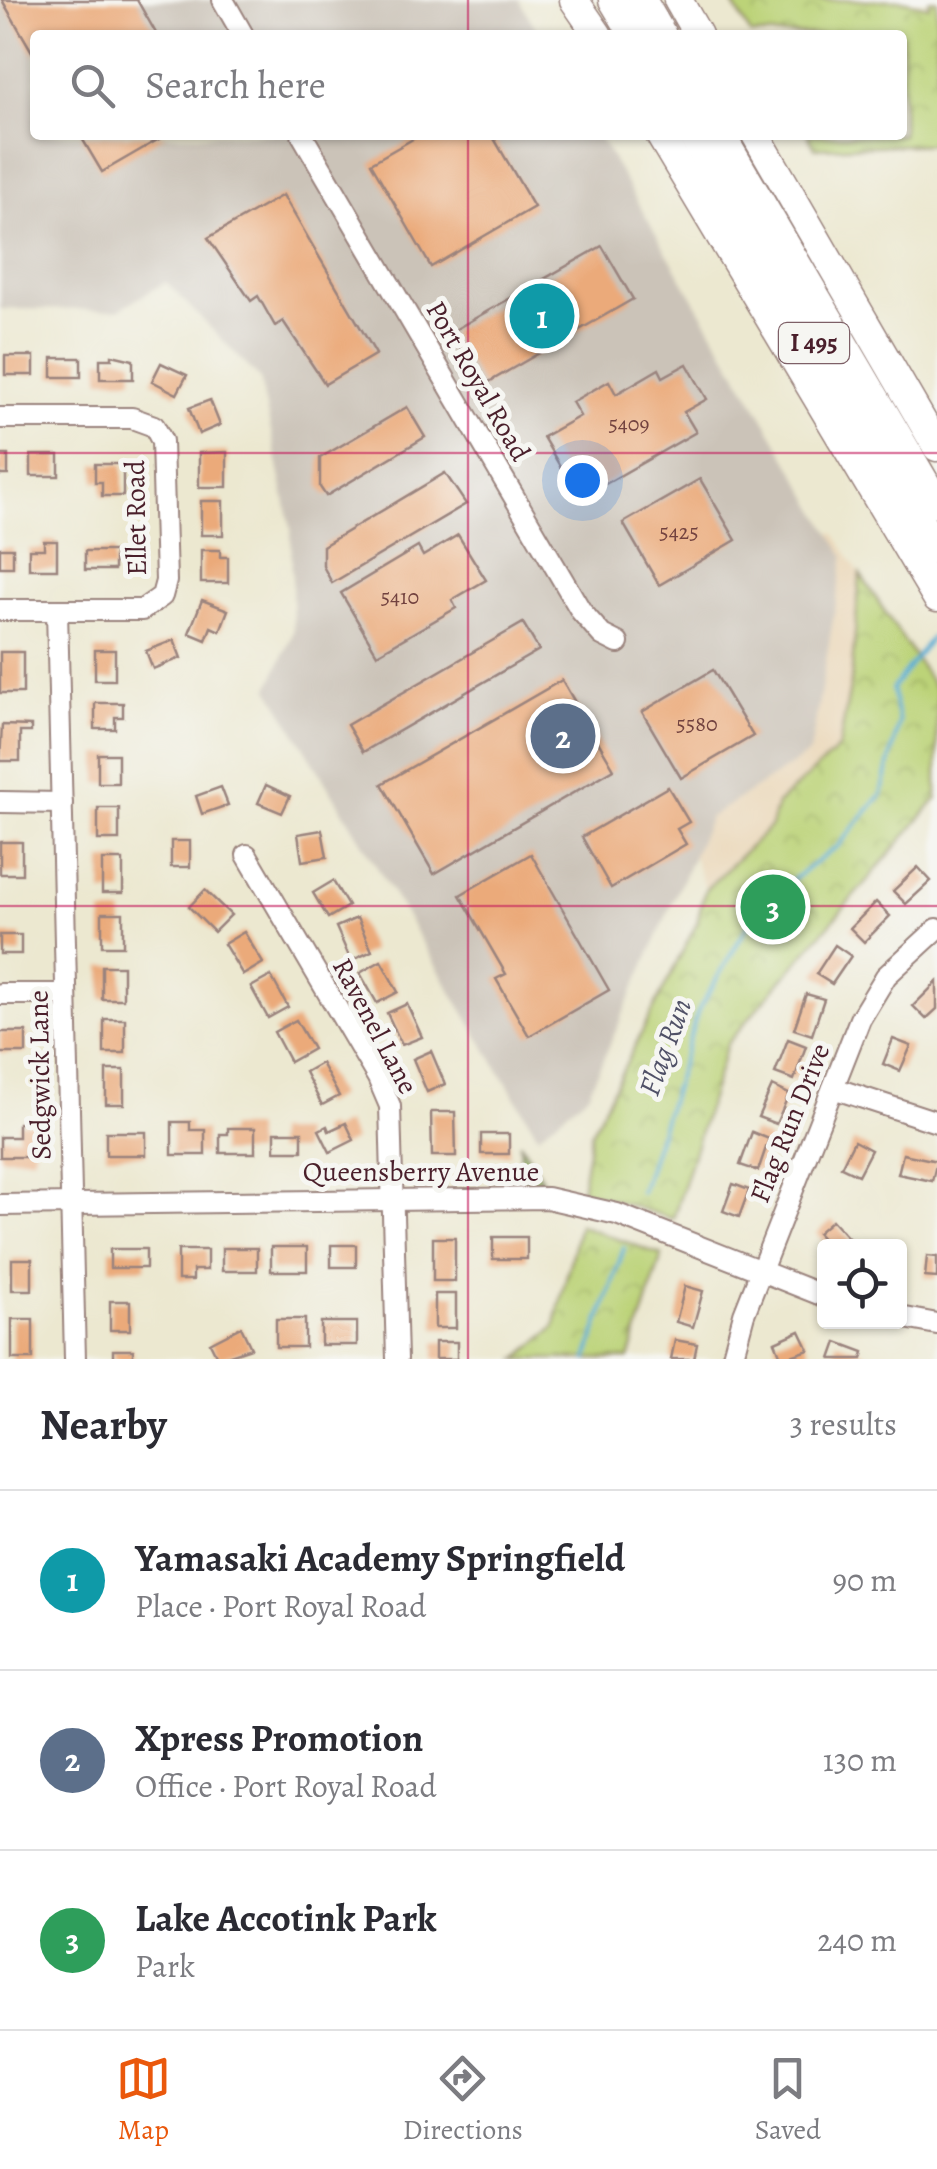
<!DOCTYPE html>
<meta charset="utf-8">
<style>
:root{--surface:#fff;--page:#f2f2f3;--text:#2b2b33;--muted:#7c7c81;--line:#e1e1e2;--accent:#ea580c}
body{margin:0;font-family:Alegreya,serif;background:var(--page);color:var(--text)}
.controls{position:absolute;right:30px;bottom:30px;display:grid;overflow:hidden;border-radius:10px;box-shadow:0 2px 8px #0004}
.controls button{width:90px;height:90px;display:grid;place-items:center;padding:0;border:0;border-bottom:2px solid var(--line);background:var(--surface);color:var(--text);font:50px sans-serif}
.you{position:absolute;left:582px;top:480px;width:35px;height:35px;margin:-25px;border:8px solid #fff;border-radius:50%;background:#1a73e8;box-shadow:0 0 0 15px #1a73e833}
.badge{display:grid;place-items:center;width:65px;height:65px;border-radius:50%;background:var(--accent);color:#fff;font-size:32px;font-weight:700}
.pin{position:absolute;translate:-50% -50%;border:5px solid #fff;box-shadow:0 2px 10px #0006}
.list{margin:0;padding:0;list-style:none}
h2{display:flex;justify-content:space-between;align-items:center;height:130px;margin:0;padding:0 40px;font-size:42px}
h2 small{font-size:32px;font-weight:400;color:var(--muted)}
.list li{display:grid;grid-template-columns:65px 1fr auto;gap:30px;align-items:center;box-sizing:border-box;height:180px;padding:0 40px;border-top:2px solid var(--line)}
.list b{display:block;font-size:38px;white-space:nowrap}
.list p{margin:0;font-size:32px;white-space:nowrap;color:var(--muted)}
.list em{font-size:32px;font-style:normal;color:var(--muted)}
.icon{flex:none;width:55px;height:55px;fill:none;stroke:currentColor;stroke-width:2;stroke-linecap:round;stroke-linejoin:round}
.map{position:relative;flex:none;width:937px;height:1359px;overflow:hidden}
.search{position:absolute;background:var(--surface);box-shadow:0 2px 8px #0004;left:30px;right:30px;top:30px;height:110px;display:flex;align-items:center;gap:25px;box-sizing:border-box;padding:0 35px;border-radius:10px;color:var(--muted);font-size:38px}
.sheet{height:670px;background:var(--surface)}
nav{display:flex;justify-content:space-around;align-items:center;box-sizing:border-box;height:140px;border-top:2px solid var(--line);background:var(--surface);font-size:28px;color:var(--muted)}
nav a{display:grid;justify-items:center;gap:5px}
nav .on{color:var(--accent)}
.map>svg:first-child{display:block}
</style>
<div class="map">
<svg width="937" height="1359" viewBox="0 0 937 1359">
<defs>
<pattern id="forest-firs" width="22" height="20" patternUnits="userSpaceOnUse" patternTransform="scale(2.5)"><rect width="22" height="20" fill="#95b568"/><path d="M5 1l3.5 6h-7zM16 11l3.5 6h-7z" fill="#7c9356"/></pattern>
<pattern id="park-crowns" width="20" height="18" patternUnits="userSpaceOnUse" patternTransform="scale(2.5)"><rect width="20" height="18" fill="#bcd378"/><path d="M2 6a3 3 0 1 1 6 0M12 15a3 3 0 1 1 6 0" fill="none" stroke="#a3b568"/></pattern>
</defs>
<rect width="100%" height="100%" fill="#f6f6f2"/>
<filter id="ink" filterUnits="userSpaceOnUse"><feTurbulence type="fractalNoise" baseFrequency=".01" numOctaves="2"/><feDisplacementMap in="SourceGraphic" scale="20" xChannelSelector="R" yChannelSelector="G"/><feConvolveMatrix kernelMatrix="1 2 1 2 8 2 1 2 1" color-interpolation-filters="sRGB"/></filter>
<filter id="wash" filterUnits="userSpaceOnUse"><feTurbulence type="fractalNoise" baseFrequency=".0048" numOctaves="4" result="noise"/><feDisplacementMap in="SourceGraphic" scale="40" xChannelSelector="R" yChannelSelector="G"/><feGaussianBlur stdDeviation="2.25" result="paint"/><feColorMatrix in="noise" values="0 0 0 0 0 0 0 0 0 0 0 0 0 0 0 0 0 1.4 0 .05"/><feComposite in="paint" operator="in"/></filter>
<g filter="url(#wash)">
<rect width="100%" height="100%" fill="#ece8d0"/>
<path fill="#ebd8ba" d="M834 532 859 573 851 679 839 746 777 802 771 824 705 888 624 671 644 644Z"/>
<path fill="#cbc3b8" d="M0 0H519L540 35H35V135H598L844 556 810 753 710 817 588 1094 538 1135 269 688 293 633 291 528 260 379 166 282 118 310 0 309Z"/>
<path fill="url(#forest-firs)" stroke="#706a4a" stroke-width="2.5" d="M520 1142 544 1183 522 1180Z"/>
<g fill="url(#park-crowns)" stroke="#837952" stroke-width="2.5">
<path d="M731 0H901L929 6V0H937V144L815 148 808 135H902V35H751Z"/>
<path d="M860 574 937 691V799L727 1044 673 1219 581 1190 591 1133 697 923 705 890 771 826 777 804 839 748 851 681Z"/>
<path d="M579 1225 662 1255 629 1359H517L554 1328Z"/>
</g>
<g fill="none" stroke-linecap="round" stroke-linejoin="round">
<g stroke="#5aafd6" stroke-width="4">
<path d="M641 1192 698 1011 761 903 838 846 882 794 899 722 892 689 931 638"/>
<path d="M587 1359 624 1248"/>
</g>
</g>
<g id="blocks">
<g fill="#ebaa7a">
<path d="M2 0H137L157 35H35V57Z"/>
<path d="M80 135H166L102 172Z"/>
<path d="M420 135H492L534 207 431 267 371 163Z"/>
<path d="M283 195 376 354 325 384 283 321 275 326 258 296 251 301 208 238Z"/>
<path d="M602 246 633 299 482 386 451 332Z"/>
<path d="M112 355 133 360V379H100V359H112Z"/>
<rect x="5" y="356" width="29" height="19"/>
<rect x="52" y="358" width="29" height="19"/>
<path d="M161 363 187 375 177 394 152 381Z"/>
<path d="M687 364 707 399 684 412 696 432 579 499 543 437 580 416 572 402 609 381 616 394 659 369 663 377Z"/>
<path d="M210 400 220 425 199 434 189 408Z"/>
<path d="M407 407 425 437 326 496 320 487V458Z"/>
<path d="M227 452V487H199V453Z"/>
<rect x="0" y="455" width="8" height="20"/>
<rect x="31" y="455" width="28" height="21"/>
<path d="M95 464H123V496H102V482H95Z"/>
<path d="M445 473 466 504 332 583 323 566V546Z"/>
<path d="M700 479 736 540 659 585 623 523Z"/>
<rect x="201" y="501" width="22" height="34"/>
<path d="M458 535 486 580 452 600 456 608 377 654 341 593 418 547 423 556Z"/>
<path d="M44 541H57V569H29V549H44Z"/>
<rect x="0" y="548" width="13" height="19"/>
<path d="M201 550H220V557H228V583H201Z"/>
<rect x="85" y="551" width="29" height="19"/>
<path d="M202 600 228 610 220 631 211 627 206 640 189 633Z"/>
<path d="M523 623 539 650 363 752 347 725Z"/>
<path d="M174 640 181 658 153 669 146 651Z"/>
<rect x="95" y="650" width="20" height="30"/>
<rect x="0" y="652" width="23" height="41"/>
<path d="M713 670 753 736 681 778 642 712Z"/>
<path d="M562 680 614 769 434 874 382 784Z"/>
<path d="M95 703H123V717H115V729H95Z"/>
<path d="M2 725 31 726V732H20V761H0Z"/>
<rect x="98" y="754" width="20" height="29"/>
<path d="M266 785 290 796 282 813 258 803Z"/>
<path d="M221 787 228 805 202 814 196 796Z"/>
<path d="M668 787 689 822 677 829 686 844 611 888 582 837Z"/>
<rect x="98" y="808" width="21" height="32"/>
<path d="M322 830 327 857 302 861 298 834Z"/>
<rect x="171" y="841" width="19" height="26"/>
<rect x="0" y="842" width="22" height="32"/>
<path d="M531 854 609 990 529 1036 496 979 506 974 460 895Z"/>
<rect x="102" y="860" width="21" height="33"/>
<path d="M918 867 931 881 906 904 893 891Z"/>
<path d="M333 881 348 906 328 918 313 893Z"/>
<path d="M205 890 231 915 214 932 189 907Z"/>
<path d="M876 902 890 916 864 942 850 928Z"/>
<rect x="102" y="913" width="21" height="33"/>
<path d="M357 918 372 951 351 961 336 927Z"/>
<path d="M244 932 263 963 243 975 224 944Z"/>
<rect x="0" y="935" width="21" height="19"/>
<path d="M835 945 851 956 832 984 816 974Z"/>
<path d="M381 961 398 992 377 1003 360 973Z"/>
<rect x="102" y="966" width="21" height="33"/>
<path d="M271 976 288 1007 268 1018 251 987Z"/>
<path d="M937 982V1009L926 1019 913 1006Z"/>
<path d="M806 994 824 999 812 1035 794 1029Z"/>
<path d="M407 1004 422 1037 402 1045 387 1013Z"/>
<rect x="104" y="1019" width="21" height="34"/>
<path d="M296 1020 313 1049 290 1062 274 1032Z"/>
<rect x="0" y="1032" width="26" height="21"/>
<path d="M788 1039 806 1046 794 1080 775 1073Z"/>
<path d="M893 1039 911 1046 900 1071 883 1064Z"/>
<path d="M431 1051 445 1084 427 1092 413 1059Z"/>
<path d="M321 1063 339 1096 322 1105 305 1072Z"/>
<rect x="106" y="1070" width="18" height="34"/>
<path d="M772 1086 789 1094 776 1124 758 1117Z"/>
<path d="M431 1112H455L456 1156H432Z"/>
<path d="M172 1122H190V1130H205V1155H172Z"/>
<path d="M18 1123H34V1157H0V1137H18Z"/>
<path d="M346 1123 354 1140 330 1152 319 1130 327 1126 329 1131Z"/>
<path d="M228 1128H255V1153H220V1134H228Z"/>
<rect x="106" y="1132" width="40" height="23"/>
<rect x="275" y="1132" width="27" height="19"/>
<path d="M752 1132 769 1139 758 1171 740 1165Z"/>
<rect x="481" y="1134" width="28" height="20"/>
<path d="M854 1141 871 1150 858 1175 841 1167Z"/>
<path d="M903 1154 937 1161 932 1181 898 1174Z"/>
<path d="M733 1184 749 1190 739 1217 723 1211Z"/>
<path d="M832 1220 851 1241 845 1246H829L817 1233Z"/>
<rect x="493" y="1237" width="34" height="22"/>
<rect x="433" y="1238" width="22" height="43"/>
<rect x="331" y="1245" width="25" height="22"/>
<rect x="271" y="1247" width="36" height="24"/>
<rect x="222" y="1248" width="35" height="23"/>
<rect x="110" y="1249" width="36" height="19"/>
<path d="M178 1250H207V1270H193V1280H178Z"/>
<path d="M927 1256 937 1257V1278L925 1277Z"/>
<rect x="12" y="1259" width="20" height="31"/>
<path d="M685 1286 703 1291 693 1327 676 1322Z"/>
<rect x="435" y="1294" width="21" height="34"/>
<rect x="110" y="1301" width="20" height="29"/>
<rect x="12" y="1319" width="21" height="40"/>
<rect x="276" y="1319" width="29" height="28"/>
<rect x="321" y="1322" width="36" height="23"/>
<path d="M241 1327 251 1348 218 1359 210 1343Z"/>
<path d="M800 1331 809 1350 782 1359 775 1342Z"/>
<path d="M675 1340 697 1344 694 1359H671Z"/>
<rect x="435" y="1342" width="22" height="17"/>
<path d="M837 1342 864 1352 862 1359H831Z"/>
<rect x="113" y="1350" width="20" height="9"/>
</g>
</g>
</g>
<g filter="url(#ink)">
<use href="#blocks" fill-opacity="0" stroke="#9b847e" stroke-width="2.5"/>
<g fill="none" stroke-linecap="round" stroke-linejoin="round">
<g stroke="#9b847e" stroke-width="24">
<g id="minor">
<path d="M223 0 243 35"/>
<path d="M302 135 581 611 602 635 618 643"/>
<path d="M0 418H132L154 426 162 441 166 581 162 596 142 610H0"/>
<path d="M57 610 75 1359"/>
<path d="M0 802 62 803"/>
<path d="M247 855 378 1078 390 1106 397 1359"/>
<path d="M0 994H66"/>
<path d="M833 1088 937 1122"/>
<path d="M0 1205 547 1198 617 1214 824 1296"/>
<path d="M900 1317 937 1324"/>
<path d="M732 1359 744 1314 860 1019 886 976 937 929"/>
</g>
</g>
<g stroke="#9b847e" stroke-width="31">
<g id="highway">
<path d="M574 0 598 35"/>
<path d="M613 0 634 35"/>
<path d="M642 0 662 35"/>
<path d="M678 0 698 35"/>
<path d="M660 135 937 598"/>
<path d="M692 135 937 550"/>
<path d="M721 135 937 503"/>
<path d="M756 135 937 447"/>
</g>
</g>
<use href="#minor" stroke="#fff" stroke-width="20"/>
<use href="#highway" stroke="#fff" stroke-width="28"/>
</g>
</g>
<path fill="none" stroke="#c2185b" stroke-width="2.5" stroke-opacity="0.55" d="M468 0V35M468 135V1359M0 453H937M0 906H937"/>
<g text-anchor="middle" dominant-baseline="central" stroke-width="10" stroke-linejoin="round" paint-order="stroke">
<g font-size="22" fill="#72423f">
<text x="629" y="424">5409</text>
<text x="679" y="532">5425</text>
<text x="400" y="597">5410</text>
<text x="697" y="724">5580</text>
</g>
<rect fill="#f6f6f2" stroke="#7e6067" stroke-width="2.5" x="779" y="323" width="70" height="40" rx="8"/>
<g font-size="25" font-weight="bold" fill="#4a1f2b">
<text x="814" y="343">I 495</text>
</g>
<g font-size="28" fill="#4a1f2b" stroke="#f6f6f2">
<text transform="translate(478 381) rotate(60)">Port Royal Road</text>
<text transform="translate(136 518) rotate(-91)">Ellet Road</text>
<text transform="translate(375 1026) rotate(62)">Ravenel Lane</text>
<text transform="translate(40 1075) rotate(-91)">Sedgwick Lane</text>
<text transform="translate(790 1123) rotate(-68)">Flag Run Drive</text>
<text x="421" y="1172">Queensberry Avenue</text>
</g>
<g font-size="30" font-style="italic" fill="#505167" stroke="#f6f6f2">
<text transform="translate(665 1047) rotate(-70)">Flag Run</text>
</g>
</g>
</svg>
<div class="controls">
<button><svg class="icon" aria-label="locate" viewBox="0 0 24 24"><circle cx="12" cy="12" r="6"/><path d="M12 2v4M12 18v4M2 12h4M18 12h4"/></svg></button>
</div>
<div class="you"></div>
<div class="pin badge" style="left:542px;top:316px;background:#0f9aa8">1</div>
<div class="pin badge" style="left:563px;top:736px;background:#5c6f8a">2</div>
<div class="pin badge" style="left:773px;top:907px;background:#2e9e5b">3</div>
<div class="search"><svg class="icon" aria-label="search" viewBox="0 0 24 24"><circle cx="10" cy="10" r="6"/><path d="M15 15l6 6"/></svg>Search here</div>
</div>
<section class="sheet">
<h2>Nearby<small>3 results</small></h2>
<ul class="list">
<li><span class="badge" style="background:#0f9aa8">1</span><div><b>Yamasaki Academy Springfield</b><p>Place · Port Royal Road</p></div><em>90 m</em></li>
<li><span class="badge" style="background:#5c6f8a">2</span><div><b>Xpress Promotion</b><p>Office · Port Royal Road</p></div><em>130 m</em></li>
<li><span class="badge" style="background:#2e9e5b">3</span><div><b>Lake Accotink Park</b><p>Park</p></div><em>240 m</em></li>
</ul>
</section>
<nav>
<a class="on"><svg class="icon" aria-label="map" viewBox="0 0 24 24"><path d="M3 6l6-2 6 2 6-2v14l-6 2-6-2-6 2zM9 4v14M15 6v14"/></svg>Map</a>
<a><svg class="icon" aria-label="directions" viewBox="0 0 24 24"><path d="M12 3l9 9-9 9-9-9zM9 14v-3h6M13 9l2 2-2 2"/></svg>Directions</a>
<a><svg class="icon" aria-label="saved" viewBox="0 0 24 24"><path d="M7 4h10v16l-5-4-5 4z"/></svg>Saved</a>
</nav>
